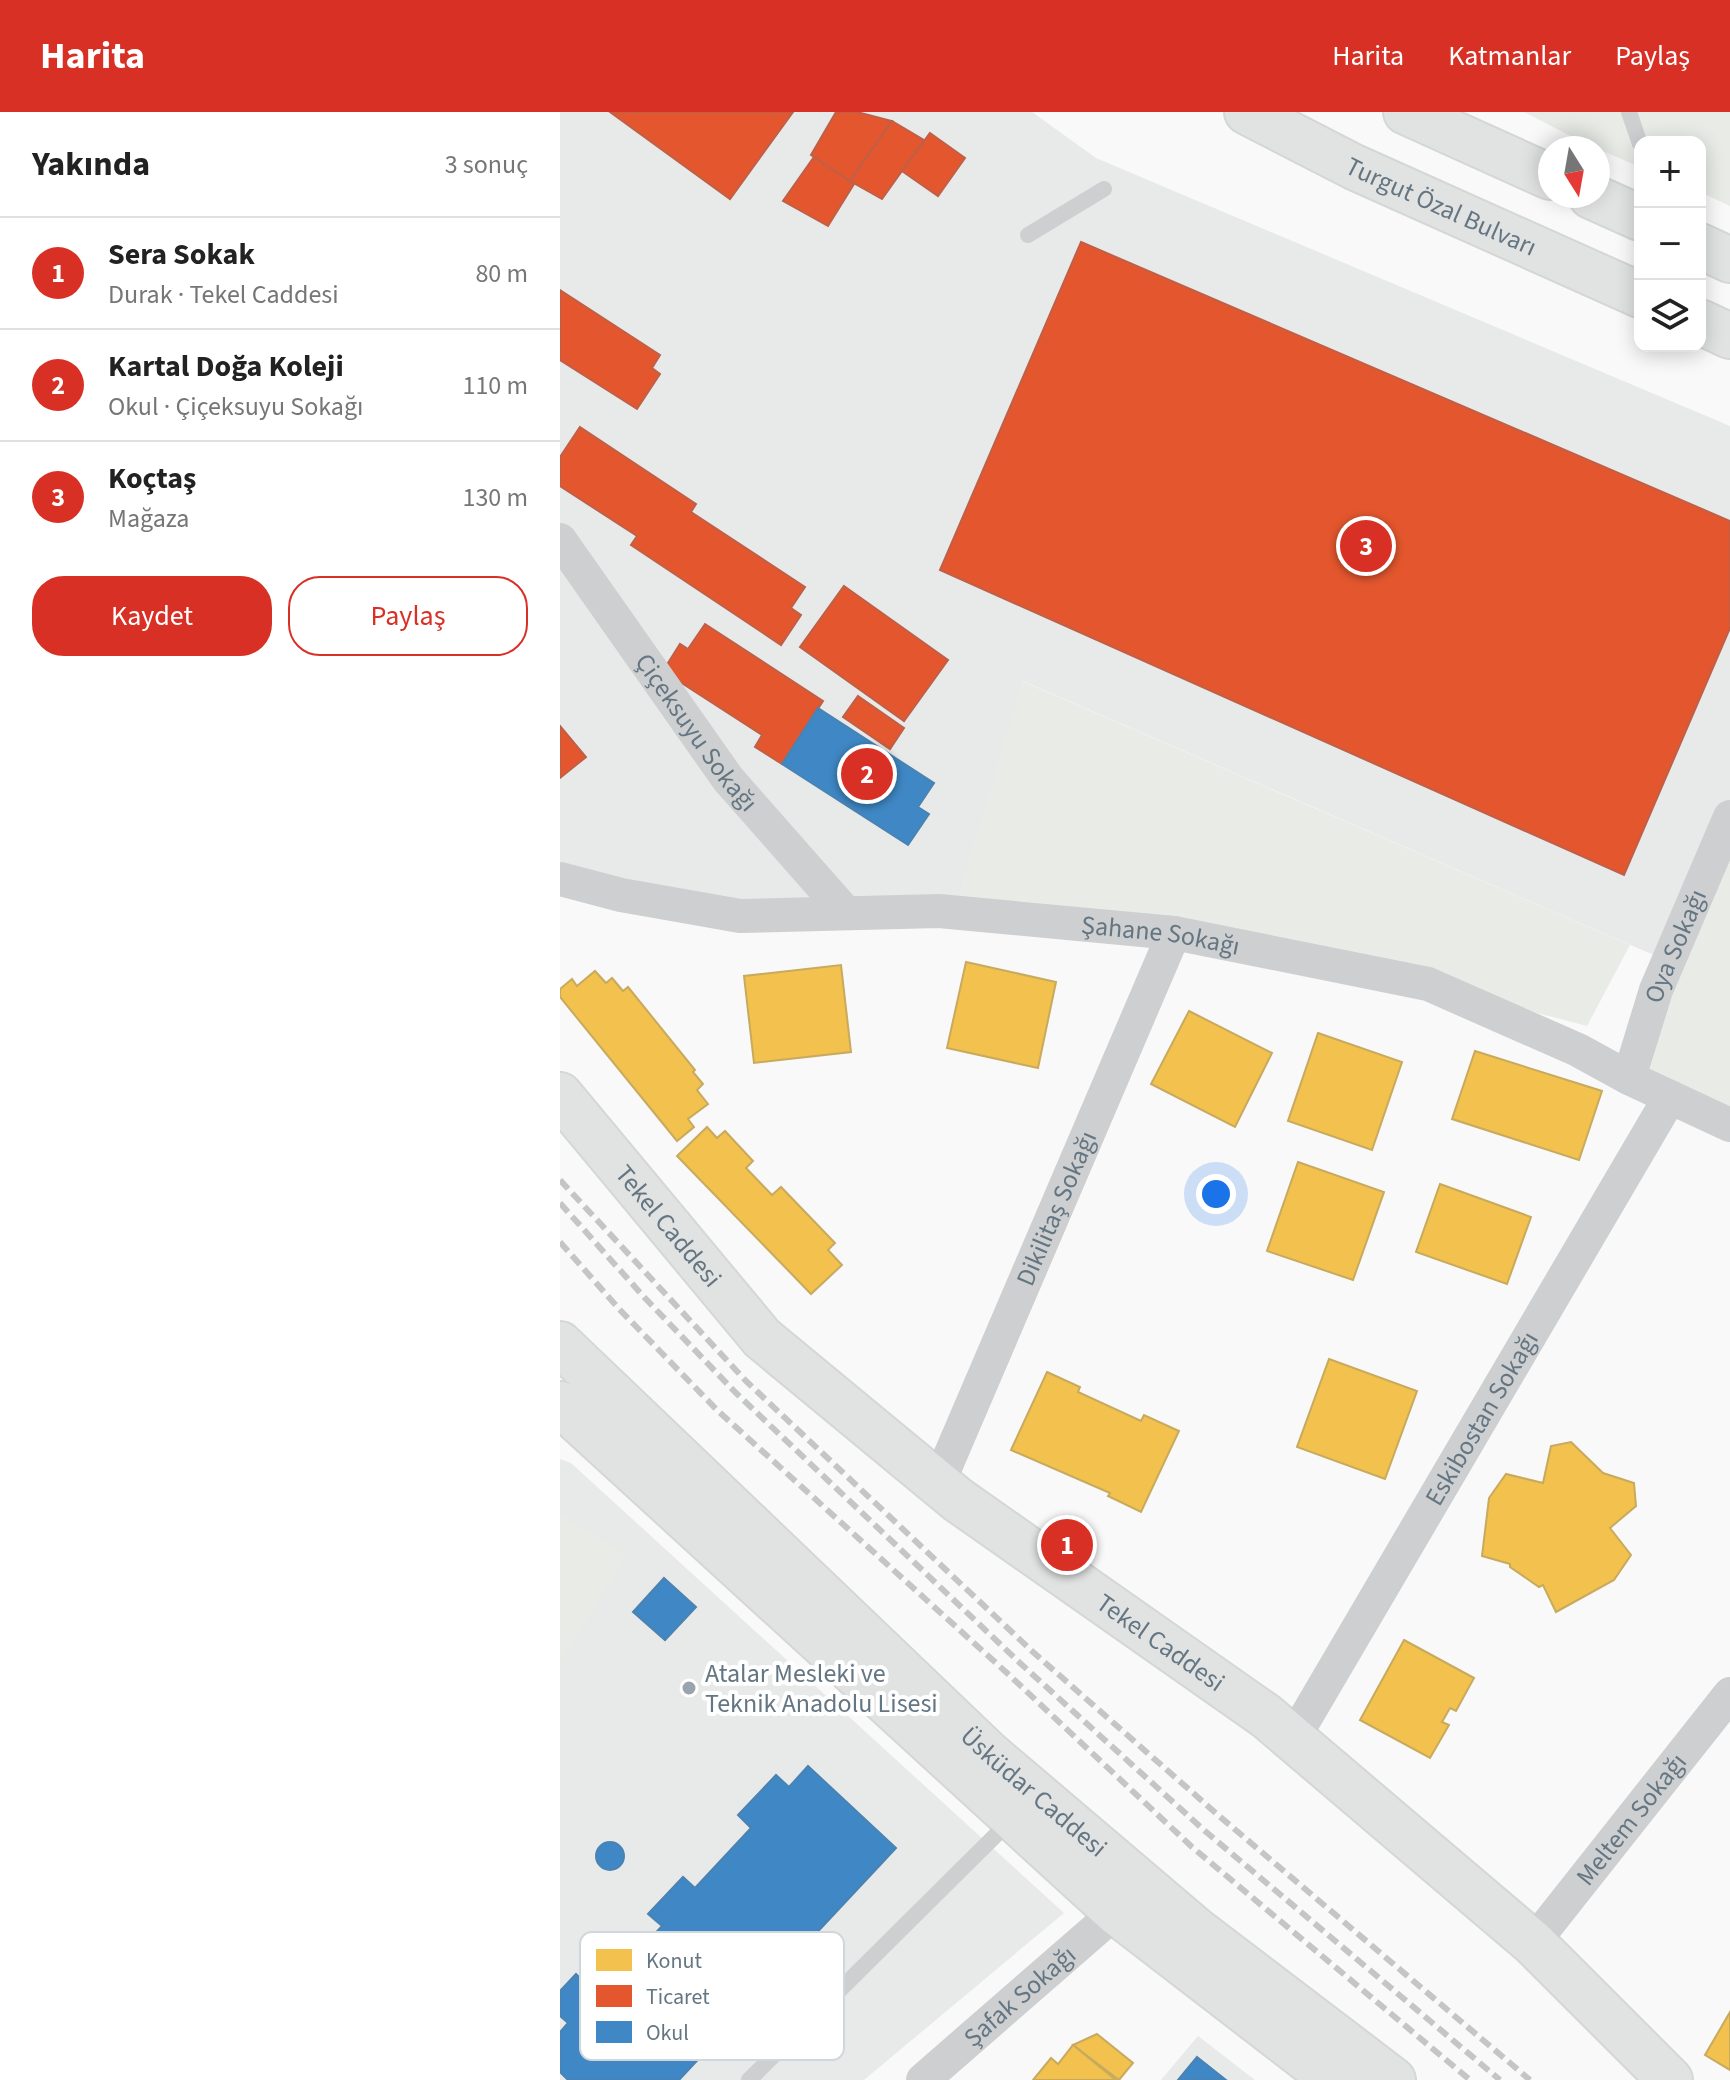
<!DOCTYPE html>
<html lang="tr">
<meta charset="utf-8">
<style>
:root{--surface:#fff;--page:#f2f2f2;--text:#222;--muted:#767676;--line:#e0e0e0;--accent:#d93025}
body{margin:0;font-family:"Source Sans 3",sans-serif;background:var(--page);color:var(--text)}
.controls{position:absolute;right:24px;top:24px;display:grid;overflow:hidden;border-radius:16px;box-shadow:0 4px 20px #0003}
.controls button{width:72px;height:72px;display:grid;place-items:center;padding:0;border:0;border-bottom:2px solid var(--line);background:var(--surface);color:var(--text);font:40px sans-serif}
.compass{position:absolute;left:978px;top:24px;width:72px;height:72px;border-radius:50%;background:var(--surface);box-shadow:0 4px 20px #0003;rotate:169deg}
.you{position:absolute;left:656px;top:1082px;width:28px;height:28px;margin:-20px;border:6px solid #fff;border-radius:50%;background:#1a73e8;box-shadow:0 0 0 12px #1a73e833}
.badge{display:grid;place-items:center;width:52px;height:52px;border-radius:50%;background:var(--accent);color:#fff;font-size:26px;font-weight:700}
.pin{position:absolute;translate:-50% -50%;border:4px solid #fff;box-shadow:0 2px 8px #0006}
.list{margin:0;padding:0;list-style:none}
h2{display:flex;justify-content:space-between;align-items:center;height:104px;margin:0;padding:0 32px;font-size:34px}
h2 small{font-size:26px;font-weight:400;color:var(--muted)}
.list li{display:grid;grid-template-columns:52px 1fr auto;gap:24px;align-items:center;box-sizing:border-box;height:112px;padding:0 32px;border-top:2px solid var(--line)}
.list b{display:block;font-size:30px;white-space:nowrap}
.list p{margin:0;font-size:26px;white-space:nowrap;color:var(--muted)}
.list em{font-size:26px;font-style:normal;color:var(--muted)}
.actions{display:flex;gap:16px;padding:24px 32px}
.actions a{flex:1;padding:18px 0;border:2px solid var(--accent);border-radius:32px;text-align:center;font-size:28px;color:var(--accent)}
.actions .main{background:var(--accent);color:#fff}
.icon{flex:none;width:44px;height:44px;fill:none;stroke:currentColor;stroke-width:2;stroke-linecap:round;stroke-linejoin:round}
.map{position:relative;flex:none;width:1170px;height:1968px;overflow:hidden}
header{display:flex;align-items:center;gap:48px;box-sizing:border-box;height:112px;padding:0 40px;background:var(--accent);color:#fff}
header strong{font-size:38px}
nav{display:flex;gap:44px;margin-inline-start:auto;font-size:28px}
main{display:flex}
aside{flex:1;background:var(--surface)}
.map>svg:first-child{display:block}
</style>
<header>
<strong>Harita</strong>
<nav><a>Harita</a><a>Katmanlar</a><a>Paylaş</a></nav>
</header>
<main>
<aside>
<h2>Yakında<small>3 sonuç</small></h2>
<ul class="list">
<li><span class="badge">1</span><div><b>Sera Sokak</b><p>Durak · Tekel Caddesi</p></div><em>80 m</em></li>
<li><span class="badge">2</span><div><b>Kartal Doğa Koleji</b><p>Okul · Çiçeksuyu Sokağı</p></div><em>110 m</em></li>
<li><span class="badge">3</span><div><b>Koçtaş</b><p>Mağaza</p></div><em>130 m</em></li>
</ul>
<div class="actions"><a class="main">Kaydet</a><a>Paylaş</a></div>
</aside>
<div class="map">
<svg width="1170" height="1968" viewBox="0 0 1170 1968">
<rect width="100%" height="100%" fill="#f9f9f9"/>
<g fill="#e8e9e9">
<path d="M0 0H472L536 46 1170 314V739L1119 854 463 569 395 801 167 811 0 761Z"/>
<path d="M0 1347 11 1351 504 1801 304 1968H0Z"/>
<path d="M638 1924 695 1968H601Z"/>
</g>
<g fill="#e8ebe6">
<path d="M964 0H1170V94L1140 80V30H1080V55L1026 32Z"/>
<path d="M462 569 1070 833 1027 914 742 839 395 801Z"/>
<path d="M1170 739V996L1090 957 1119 854Z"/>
<path d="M0 1402 67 1443 0 1551Z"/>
</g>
<g fill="#f2c14e" stroke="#c8aa5e" stroke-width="2">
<path d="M406 850 496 870 478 956 387 936Z"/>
<path d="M281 853 291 940 194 951 184 864Z"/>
<path d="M35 859 46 871 52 866 63 879 68 875 135 958 133 960 143 972 137 978 148 992 128 1007 134 1015 117 1029 0 885V877L12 867 17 874Z"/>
<path d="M629 899 712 941 675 1015 591 972Z"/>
<path d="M758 921 842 950 812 1038 728 1009Z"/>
<path d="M915 939 1042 979 1019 1048 892 1007Z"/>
<path d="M147 1015 157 1026 165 1019 193 1049 186 1056 212 1083 221 1075 275 1131 268 1138 282 1153 251 1182 117 1044Z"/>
<path d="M738 1050 824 1080 793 1168 707 1139Z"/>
<path d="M880 1072 971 1105 947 1172 856 1140Z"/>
<path d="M769 1247 857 1279 825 1367 737 1335Z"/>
<path d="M487 1260 520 1275 518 1280 581 1309 584 1303 619 1319 581 1400 548 1384 550 1381 451 1338Z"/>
<path d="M1011 1330 1043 1361 1074 1371 1076 1394 1050 1416 1071 1443 1054 1468 996 1500 983 1473 979 1475 950 1455V1452L922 1444 929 1386 946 1362 983 1371 991 1334Z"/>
<path d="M844 1528 914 1566 896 1599 890 1596 882 1610 889 1613 870 1646 800 1608Z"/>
<path d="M1170 1900V1958L1145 1943Z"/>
<path d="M537 1922 573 1951 559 1968 513 1933Z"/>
<path d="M513 1933 556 1968H473L491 1946 498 1952Z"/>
</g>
<g fill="#e4572e" stroke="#be6048" stroke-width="2">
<path d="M50 0H233L170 87Z"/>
<path d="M276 0H297L332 9 290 69 251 43Z"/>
<path d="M332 9 364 28 322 87 290 69Z"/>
<path d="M370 21 405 46 378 84 342 59Z"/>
<path d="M254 45 294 72 268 114 223 89Z"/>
<path d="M521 130 1170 409V516L1064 763 380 458Z"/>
<path d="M0 178 100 243 92 256 100 262 77 297 0 248Z"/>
<path d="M20 315 136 392 131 400 245 475 231 496 241 503 221 533 71 433 77 424 0 374V345Z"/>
<path d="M284 474 388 548 344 609 240 535Z"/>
<path d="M145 512 263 589 222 652 195 635 202 623 103 559 120 532 128 537Z"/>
<path d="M298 584 344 616 330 637 283 605Z"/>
<path d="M0 614 26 645 0 666Z"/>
</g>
<g fill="#3f88c5" stroke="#4a83b1" stroke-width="2">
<path d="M258 596 374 671 358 695 369 702 348 733 222 652Z"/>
<path d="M104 1466 136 1495 105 1528 73 1500Z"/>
<path d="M248 1654 336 1736 119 1968H8L0 1960V1920L8 1911 0 1904V1879L16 1862 22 1868 28 1862 44 1876 102 1814 88 1802 123 1765 135 1776 191 1716 178 1703 216 1663 229 1675Z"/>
<circle cx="50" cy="1744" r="14"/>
<path d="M637 1945 666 1968H618Z"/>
</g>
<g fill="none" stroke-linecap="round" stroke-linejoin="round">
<g stroke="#d5d6d7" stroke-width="48">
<g id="secondary">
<path id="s8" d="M0 983 202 1226 398 1388 706 1604 973 1831 1110 1968"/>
</g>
</g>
<g stroke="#d5d6d7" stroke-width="48">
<g id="primary">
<path id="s9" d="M0 1232 429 1642 636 1818 833 1968"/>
<path d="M0 1292 556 1800 774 1968"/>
</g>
</g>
<g stroke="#d5d6d6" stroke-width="48">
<g id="highway">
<path id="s10" d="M687 0 794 55 1080 183"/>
<path d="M846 0 990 65"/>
<path d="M1031 84 1080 106"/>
<path d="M1140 134 1170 148"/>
<path d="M1140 210 1170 224"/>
</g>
</g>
<g stroke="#cecfd0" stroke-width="16">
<path d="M1069 0 1080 32"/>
<path d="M468 123 544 77"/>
<path d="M189 1968 452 1707"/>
</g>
<g stroke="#cecfd0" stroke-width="34">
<path id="s1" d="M0 428 168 667 286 801"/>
<path id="s2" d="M0 767 61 783 180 804 379 799 614 821 868 872 1018 938 1069 966 1170 1013"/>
<path id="s3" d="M1069 966 1096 878 1170 705"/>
<path id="s4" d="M378 1372 614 821"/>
<path id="s5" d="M733 1627 1110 985"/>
<path id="s6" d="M973 1831 1170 1582"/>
<path id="s7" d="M363 1968 556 1800"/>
</g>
<use href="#secondary" stroke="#e1e2e2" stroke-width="44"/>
<use href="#primary" stroke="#e1e2e2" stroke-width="44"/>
<use href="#highway" stroke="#e1e2e2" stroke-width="44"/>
<g stroke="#c3c5c6" stroke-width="6" stroke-dasharray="12 6" stroke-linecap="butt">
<path d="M0 1068 186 1269 473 1540 658 1703 970 1968"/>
<path d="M0 1091 84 1185 175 1280 460 1551 645 1719 940 1968"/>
<path d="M0 1130 61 1199 157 1298 447 1561 632 1735 910 1968"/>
</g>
</g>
<circle fill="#99a4ac" stroke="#fff" stroke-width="3" cx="129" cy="1576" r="8"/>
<g text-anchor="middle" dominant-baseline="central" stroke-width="8" stroke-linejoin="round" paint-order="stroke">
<g font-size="26" fill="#657683" stroke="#fff">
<text stroke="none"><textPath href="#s10" startOffset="216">Turgut Özal Bulvarı</textPath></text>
<text stroke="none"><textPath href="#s1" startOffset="236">Çiçeksuyu Sokağı</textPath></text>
<text stroke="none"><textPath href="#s2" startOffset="606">Şahane Sokağı</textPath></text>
<text stroke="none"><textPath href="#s3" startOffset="140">Oya Sokağı</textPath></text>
<text stroke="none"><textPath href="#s4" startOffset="300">Dikilitaş Sokağı</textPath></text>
<text stroke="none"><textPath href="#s8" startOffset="170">Tekel Caddesi</textPath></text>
<text stroke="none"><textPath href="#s5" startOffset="372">Eskibostan Sokağı</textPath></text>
<text stroke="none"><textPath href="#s8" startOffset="818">Tekel Caddesi</textPath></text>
<text stroke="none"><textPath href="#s9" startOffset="652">Üsküdar Caddesi</textPath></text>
<text stroke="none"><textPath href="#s6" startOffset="158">Meltem Sokağı</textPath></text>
<text stroke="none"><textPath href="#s7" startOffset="128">Şafak Sokağı</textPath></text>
</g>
<g font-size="26" fill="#657683" stroke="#fff" text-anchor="start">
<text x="145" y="1561">Atalar Mesleki ve<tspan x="145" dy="30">Teknik Anadolu Lisesi</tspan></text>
</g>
</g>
<rect x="20" y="1820" width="264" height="128" rx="12" fill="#fff" stroke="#d1d6da" stroke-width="2"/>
<rect x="36" y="1837" width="36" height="22" fill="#f2c14e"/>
<rect x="36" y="1873" width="36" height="22" fill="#e4572e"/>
<rect x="36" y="1909" width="36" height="22" fill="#3f88c5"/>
<g font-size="22" fill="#657683">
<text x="86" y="1856">Konut</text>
<text x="86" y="1892">Ticaret</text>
<text x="86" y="1928">Okul</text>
</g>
</svg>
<div class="controls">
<button>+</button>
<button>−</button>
<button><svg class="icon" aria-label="layers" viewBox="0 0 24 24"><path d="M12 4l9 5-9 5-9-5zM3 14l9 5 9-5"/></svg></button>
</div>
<svg class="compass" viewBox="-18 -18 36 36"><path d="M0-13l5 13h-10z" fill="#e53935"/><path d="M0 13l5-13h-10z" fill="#767676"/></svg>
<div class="you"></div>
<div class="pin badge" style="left:507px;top:1433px">1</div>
<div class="pin badge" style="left:307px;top:662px">2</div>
<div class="pin badge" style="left:806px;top:434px">3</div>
</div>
</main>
